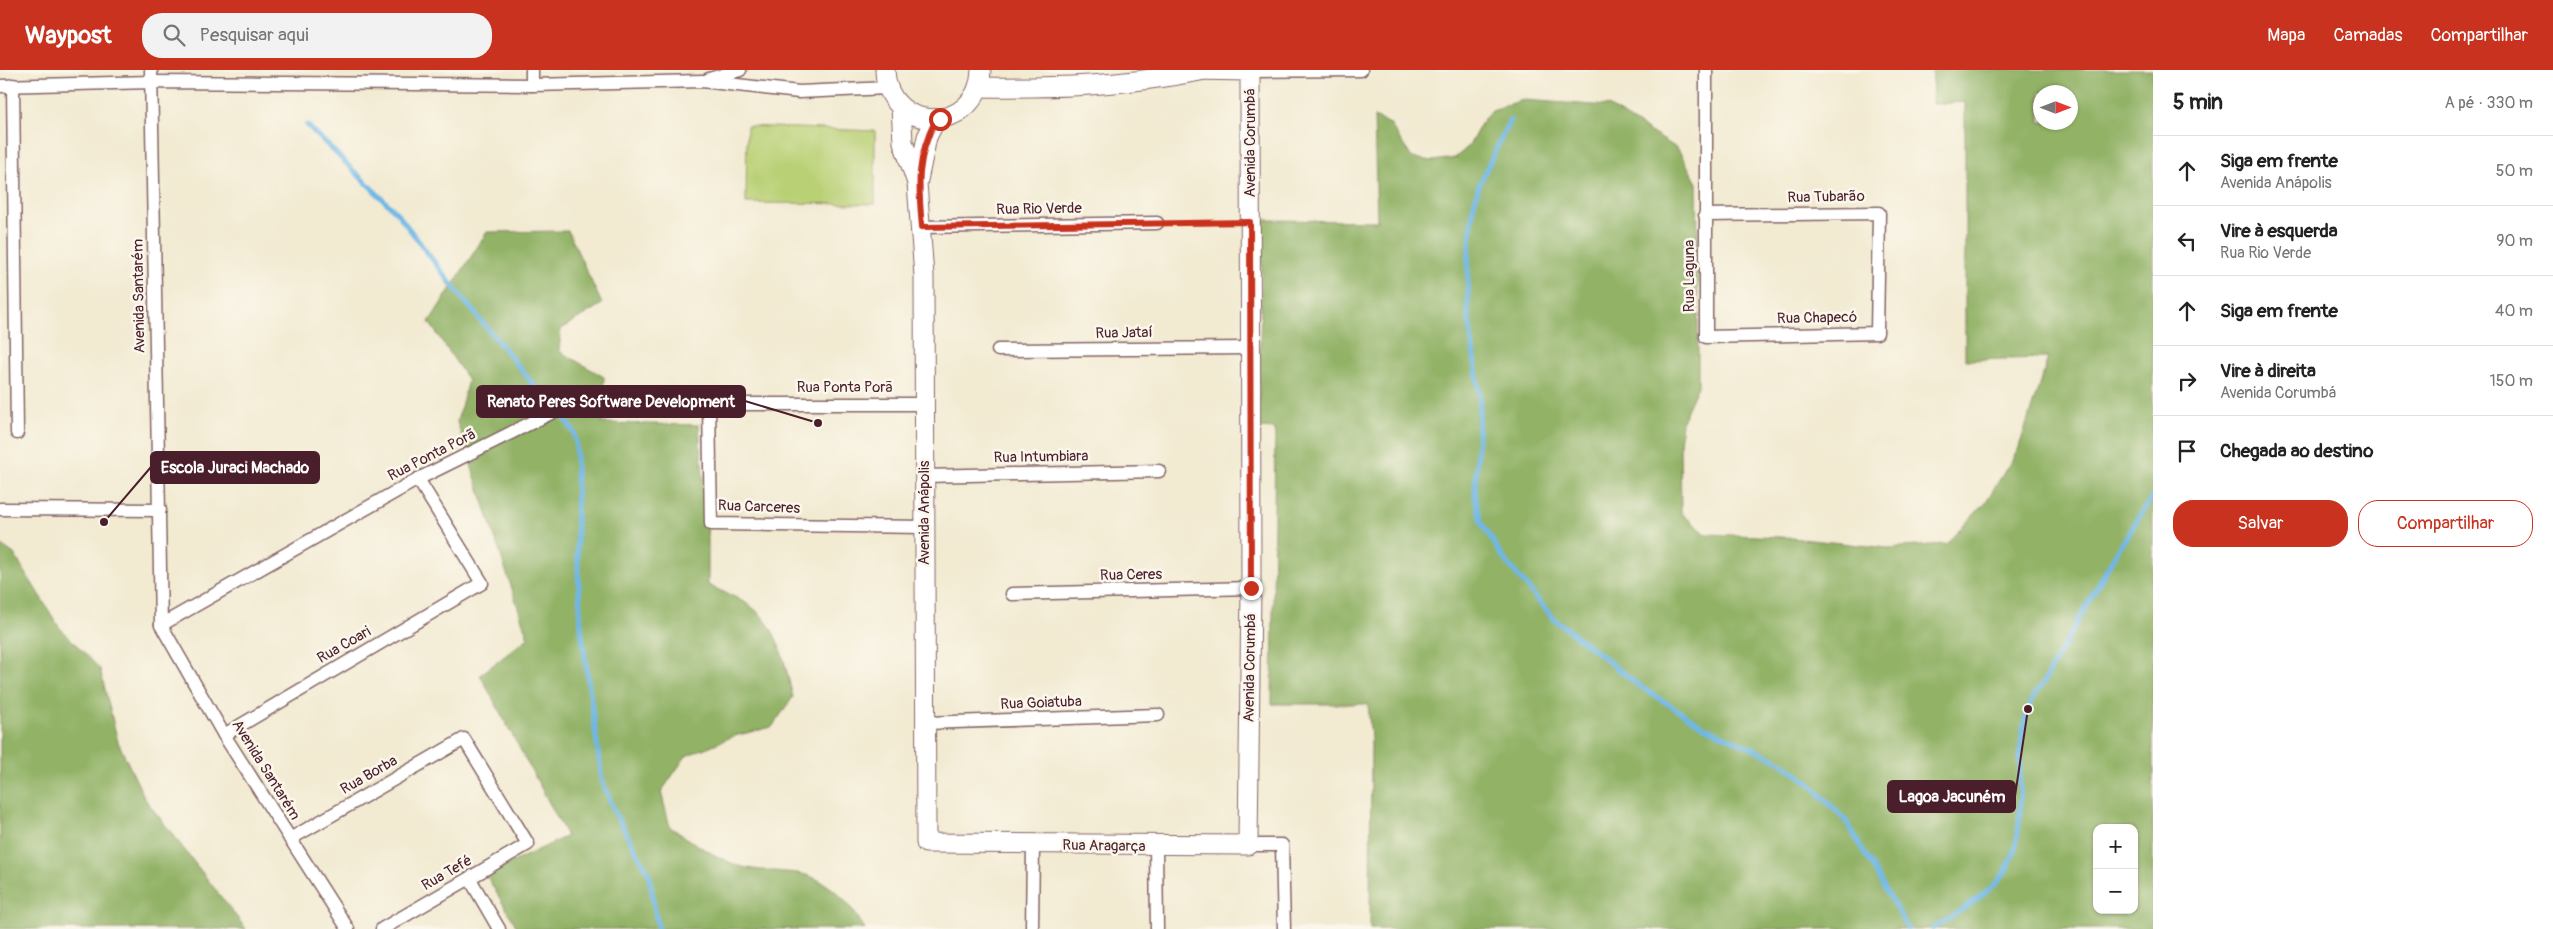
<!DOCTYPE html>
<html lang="pt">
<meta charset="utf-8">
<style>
:root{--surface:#fff;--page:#f2f2f2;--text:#222;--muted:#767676;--line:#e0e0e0;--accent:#c8321e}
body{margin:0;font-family:Pangolin,sans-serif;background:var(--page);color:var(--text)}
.controls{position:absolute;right:15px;bottom:15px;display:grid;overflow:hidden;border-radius:10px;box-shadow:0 1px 4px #0004}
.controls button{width:45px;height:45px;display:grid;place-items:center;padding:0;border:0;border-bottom:1px solid var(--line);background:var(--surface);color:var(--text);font:25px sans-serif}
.compass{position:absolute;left:2033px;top:15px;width:45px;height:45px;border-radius:50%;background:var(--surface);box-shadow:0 1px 4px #0004;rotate:90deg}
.stop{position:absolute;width:15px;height:15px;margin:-11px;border:4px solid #c8321e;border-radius:50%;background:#fff}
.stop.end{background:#c8321e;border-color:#fff;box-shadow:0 1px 5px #0008}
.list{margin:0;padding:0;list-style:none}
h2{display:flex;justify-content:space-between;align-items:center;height:65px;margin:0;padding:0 20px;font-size:21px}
h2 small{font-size:16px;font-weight:400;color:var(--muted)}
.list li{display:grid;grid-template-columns:32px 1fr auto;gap:15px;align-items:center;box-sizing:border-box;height:70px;padding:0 20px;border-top:1px solid var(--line)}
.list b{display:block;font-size:19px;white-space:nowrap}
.list p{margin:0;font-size:16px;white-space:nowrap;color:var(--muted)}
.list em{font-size:16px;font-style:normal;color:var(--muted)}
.actions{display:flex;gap:10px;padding:15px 20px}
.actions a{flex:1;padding:11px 0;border:1px solid var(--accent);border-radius:20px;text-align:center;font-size:18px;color:var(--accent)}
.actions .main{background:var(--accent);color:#fff}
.icon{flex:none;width:28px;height:28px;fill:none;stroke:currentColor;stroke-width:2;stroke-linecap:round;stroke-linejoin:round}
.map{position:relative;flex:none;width:2153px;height:859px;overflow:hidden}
header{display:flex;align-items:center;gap:30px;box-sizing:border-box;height:70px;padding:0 25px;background:var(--accent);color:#fff}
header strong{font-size:24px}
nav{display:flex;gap:28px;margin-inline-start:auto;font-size:18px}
.search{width:350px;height:45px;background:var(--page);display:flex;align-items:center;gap:12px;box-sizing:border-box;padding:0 18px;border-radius:20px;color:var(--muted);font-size:19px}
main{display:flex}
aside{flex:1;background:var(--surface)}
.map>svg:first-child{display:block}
</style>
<header>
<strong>Waypost</strong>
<div class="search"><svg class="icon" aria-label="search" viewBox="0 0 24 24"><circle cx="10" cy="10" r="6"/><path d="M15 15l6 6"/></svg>Pesquisar aqui</div>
<nav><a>Mapa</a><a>Camadas</a><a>Compartilhar</a></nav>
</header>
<main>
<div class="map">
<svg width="2153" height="859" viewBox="0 0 2153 859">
<rect width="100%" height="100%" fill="#fbf7ec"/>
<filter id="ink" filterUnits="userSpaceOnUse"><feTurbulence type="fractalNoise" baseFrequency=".02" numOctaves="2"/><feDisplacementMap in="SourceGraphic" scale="10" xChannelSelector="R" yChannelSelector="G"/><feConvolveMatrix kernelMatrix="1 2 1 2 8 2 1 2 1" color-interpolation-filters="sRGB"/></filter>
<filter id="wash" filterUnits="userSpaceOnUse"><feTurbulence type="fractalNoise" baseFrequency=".0096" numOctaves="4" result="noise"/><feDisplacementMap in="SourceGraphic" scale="20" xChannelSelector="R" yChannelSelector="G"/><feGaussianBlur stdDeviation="1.12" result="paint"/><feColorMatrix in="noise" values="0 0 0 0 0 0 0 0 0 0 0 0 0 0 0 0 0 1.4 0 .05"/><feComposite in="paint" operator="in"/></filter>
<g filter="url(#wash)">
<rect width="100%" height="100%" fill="#f2ead1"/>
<path fill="#b9d074" stroke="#827850" d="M747 56 875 61V134L746 133Z"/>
<g fill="#92b266" stroke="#6e6848" fill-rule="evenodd">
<path d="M1933 0H2153V859H1370L1371 669 1368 634H1272L1275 359 1258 358 1263 150 1377 151 1374 47 1390 54 1412 88 1433 91 1455 88 1469 76 1483 50 1492 40 1523 30 1608 36 1678 79 1697 113 1698 176V316L1682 351 1680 375 1681 443 1706 464 1782 467 1888 478 1946 474 1985 433 2018 380 2048 288 1965 290V32L1932 34ZM2040 22H2070V52H2040ZM2097 758H2134V840H2097Z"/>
<path d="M568 161 602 234 561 259 559 281 604 307 602 353 699 355 708 469V515C722 522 741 528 753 538 780 559 785 596 793 627L772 657 734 666 686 686 661 722 670 757C691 771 723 793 747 798 763 801 780 801 797 803 829 808 850 833 865 859H518L486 805 567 766 480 605 528 568 457 352 468 310 429 252 487 162Z"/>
<path d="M0 474 14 484 59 557 100 599 118 672 145 729 246 859H0Z"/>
</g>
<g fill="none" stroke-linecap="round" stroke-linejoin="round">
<g stroke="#6eb7e6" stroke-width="5">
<path d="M1510 50 1479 115 1473 138 1468 192V243L1480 328 1475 426 1481 452 1503 488 1553 548 1641 617 1703 656 1780 691 1809 713 1846 751 1908 859"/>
<path d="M307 55 397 143 455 219 547 331"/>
<path d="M564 348 574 362 576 373 577 477 581 558 602 710 615 743 649 804 658 859"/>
<path d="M1933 859C1954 844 1991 824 2005 802 2038 748 2000 666 2042 615L2116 483 2153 425"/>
</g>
</g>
</g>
<g filter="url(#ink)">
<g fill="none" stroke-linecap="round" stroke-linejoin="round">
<g stroke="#856665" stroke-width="15">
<g id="street">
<path d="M151 0 161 555 224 665 348 859"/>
<path d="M1250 1 1361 0"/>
<path d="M709 9 740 0"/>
<path d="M13 15 17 363"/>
<path d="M532 15V0"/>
<path d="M0 16 151 12 532 15 702 11 799 22 888 18"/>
<path d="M1705 145 1879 143 1877 263 1706 267V0"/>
<path d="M922 157 1157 153"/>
<path d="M998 280 1250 278"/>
<path d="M709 334 711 454 924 457"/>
<path d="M924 406 1159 401"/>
<path d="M0 439 160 440"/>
<path d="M1012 524 1251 518"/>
<path d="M161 555 418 409 557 340 709 334H923"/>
<path d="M926 653 1158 645"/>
<path d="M224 665 482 513 418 409"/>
<path d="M290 769 464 669 528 774 382 859"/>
<path d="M1248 775H1282L1284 859"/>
<path d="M1156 776 1157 859"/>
<path d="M470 809 499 859"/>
<path d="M1032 859 1033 775"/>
</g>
</g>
<g stroke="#856665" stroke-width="21">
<g id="secondary">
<path d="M885 0C887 65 979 65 981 0"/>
<path d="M978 17C1056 18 1124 16 1200 1"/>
<path d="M901 37 903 72 917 113 924 206 926 773 1248 775 1251 518 1250 1 1192 0"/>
<path d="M918 110 927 67 936 49"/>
</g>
</g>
<path stroke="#856665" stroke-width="3" stroke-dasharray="1 4" stroke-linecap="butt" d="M1171 153 1234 152"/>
<use href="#street" stroke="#fff" stroke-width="12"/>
<use href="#secondary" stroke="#fff" stroke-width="19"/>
</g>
</g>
<g fill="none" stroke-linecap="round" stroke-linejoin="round" filter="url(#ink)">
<path stroke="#c8321e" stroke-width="6" d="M940 49H936C916 89 918 114 922 157L1250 152 1251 518"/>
</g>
<g text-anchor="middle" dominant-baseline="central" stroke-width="5" stroke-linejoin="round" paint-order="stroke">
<g font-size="15" fill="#4a1f2b" stroke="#fbf7ec">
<text transform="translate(1250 73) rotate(-90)">Avenida Corumbá</text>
<text transform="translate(1826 127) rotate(-1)">Rua Tubarão</text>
<text transform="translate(1039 139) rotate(-1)">Rua Rio Verde</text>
<text transform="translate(1689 206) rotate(-90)">Rua Laguna</text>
<text transform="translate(139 226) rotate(-91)">Avenida Santarém</text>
<text transform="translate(1817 248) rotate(-1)">Rua Chapecó</text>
<text transform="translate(1124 263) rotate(-1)">Rua Jataí</text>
<text x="845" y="317">Rua Ponta Porã</text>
<text transform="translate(432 385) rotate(-27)">Rua Ponta Porã</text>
<text transform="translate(1041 387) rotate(-1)">Rua Intumbiara</text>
<text transform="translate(759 437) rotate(2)">Rua Carceres</text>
<text transform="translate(924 443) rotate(-90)">Avenida Anápolis</text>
<text transform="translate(1131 505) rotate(-1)">Rua Ceres</text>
<text transform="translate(344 575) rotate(-30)">Rua Coari</text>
<text transform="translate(1250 598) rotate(-89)">Avenida Corumbá</text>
<text transform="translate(1041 633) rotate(-2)">Rua Goiatuba</text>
<text transform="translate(266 700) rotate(58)">Avenida Santarém</text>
<text transform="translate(369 705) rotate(-30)">Rua Borba</text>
<text transform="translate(1104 776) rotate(1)">Rua Aragarça</text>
<text transform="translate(447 803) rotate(-30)">Rua Tefé</text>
</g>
</g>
<path fill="none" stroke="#4a1f2b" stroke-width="2" d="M818 353L745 331M104 452L151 397M2028 639L2015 726"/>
<g fill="#4a1f2b" stroke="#fbf7ec" stroke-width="2">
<circle cx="818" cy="353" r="5"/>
<circle cx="104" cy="452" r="5"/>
<circle cx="2028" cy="639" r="5"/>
</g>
<g fill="#4a1f2b" stroke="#4a1f2b" stroke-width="2">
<rect x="477" y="316" width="268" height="31" rx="5"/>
<rect x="151" y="382" width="168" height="31" rx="5"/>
<rect x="1888" y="711" width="127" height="31" rx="5"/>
</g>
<g font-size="16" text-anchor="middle" font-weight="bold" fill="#fff">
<text x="611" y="337">Renato Peres Software Development</text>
<text x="235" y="403">Escola Juraci Machado</text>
<text x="1952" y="732">Lagoa Jacuném</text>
</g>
</svg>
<div class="controls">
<button>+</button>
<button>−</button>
</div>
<svg class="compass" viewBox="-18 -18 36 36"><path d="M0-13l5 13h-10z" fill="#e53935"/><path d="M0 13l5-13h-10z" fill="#767676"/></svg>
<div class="stop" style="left:940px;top:49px"></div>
<div class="stop end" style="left:1251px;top:518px"></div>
</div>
<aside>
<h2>5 min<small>A pé · 330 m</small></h2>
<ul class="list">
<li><svg class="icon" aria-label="ahead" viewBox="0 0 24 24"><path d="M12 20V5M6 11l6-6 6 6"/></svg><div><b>Siga em frente</b><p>Avenida Anápolis</p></div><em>50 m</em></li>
<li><svg class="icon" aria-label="left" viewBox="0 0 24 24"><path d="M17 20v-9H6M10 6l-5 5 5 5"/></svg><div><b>Vire à esquerda</b><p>Rua Rio Verde</p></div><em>90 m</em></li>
<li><svg class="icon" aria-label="ahead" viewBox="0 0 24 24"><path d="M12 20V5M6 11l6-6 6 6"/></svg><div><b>Siga em frente</b></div><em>40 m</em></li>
<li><svg class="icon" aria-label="right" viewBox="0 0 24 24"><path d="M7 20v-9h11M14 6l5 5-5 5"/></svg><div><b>Vire à direita</b><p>Avenida Corumbá</p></div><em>150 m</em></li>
<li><svg class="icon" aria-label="arrive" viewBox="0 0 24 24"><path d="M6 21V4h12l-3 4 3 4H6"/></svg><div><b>Chegada ao destino</b></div></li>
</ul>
<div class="actions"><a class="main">Salvar</a><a>Compartilhar</a></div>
</aside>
</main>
